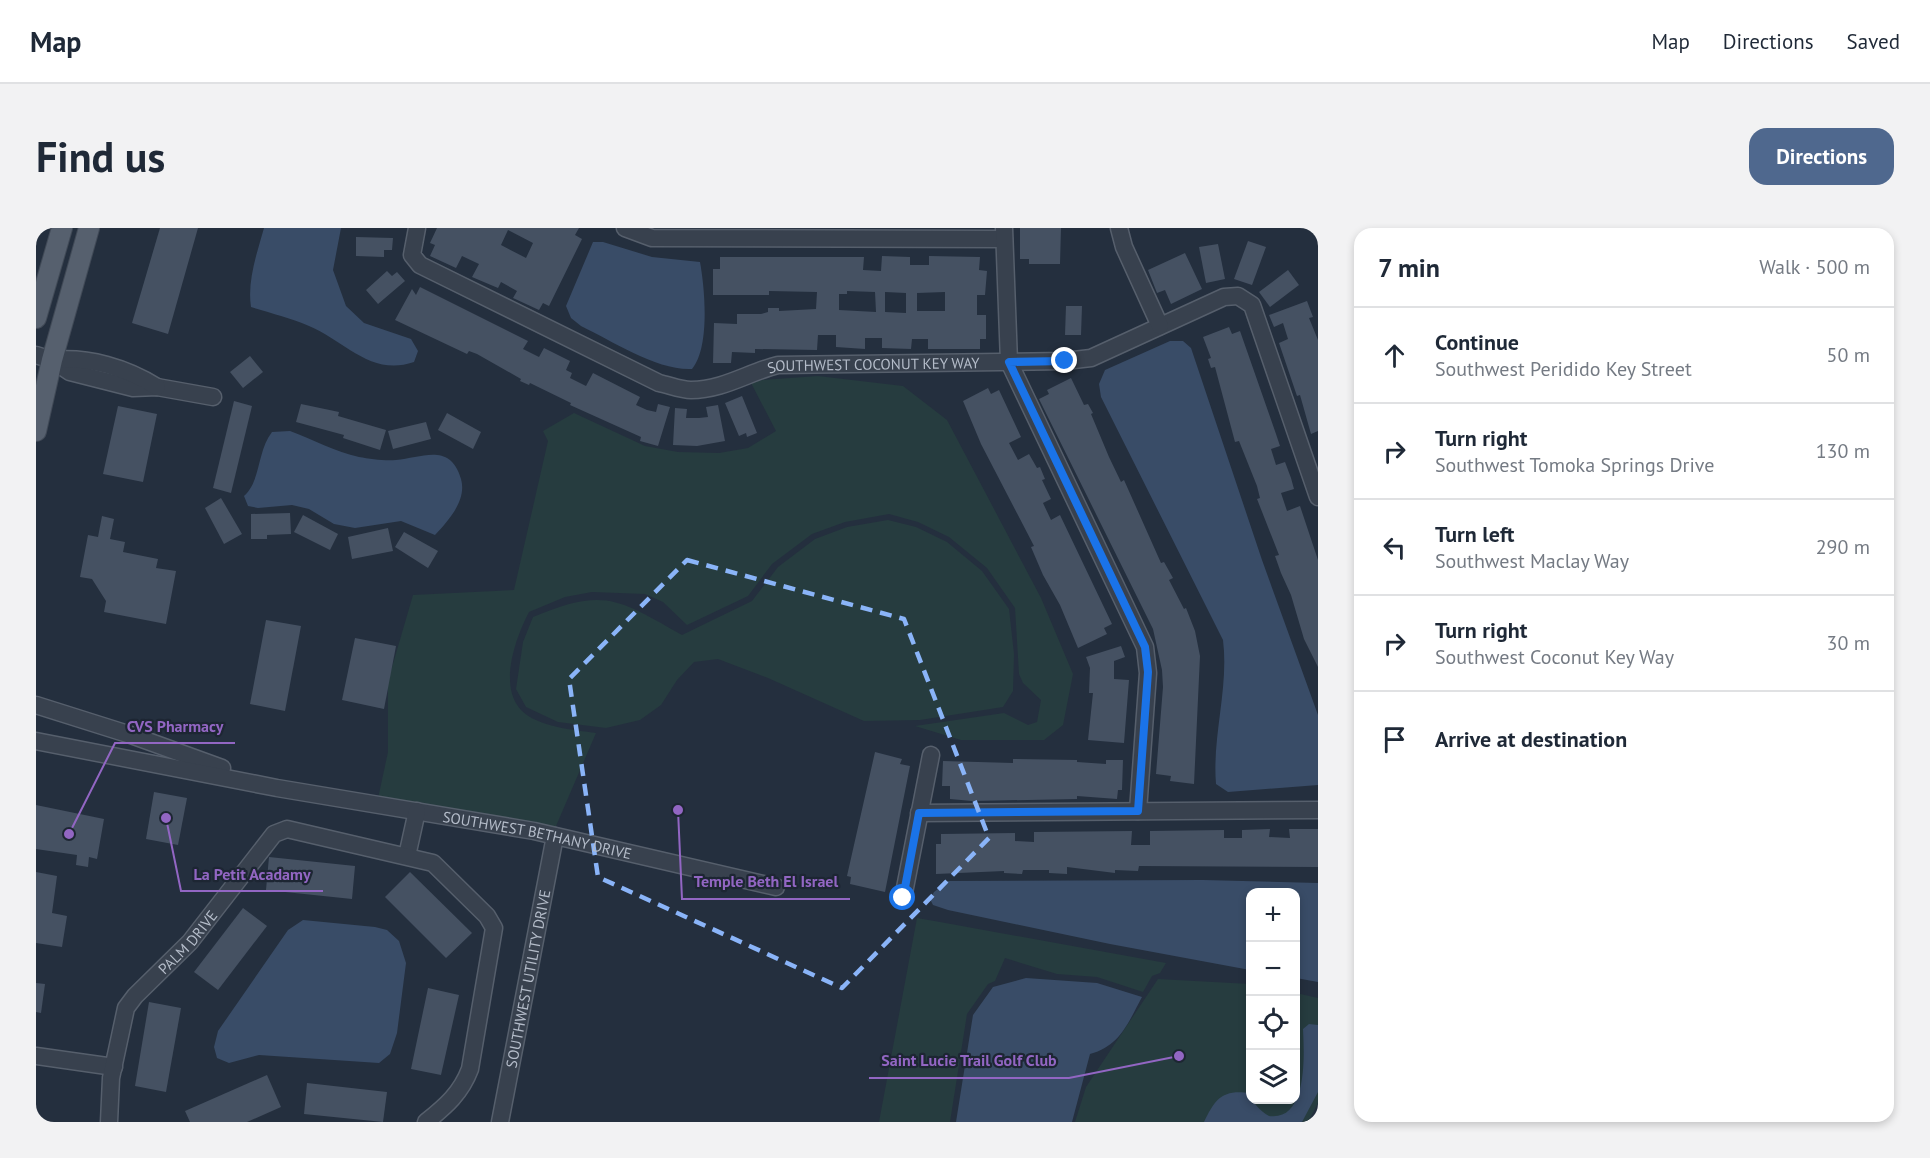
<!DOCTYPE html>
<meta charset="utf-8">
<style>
:root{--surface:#fff;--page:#f2f2f3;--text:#1f2937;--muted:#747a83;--line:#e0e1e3;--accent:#4f688e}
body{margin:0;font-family:"PT Sans",sans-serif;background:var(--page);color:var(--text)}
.controls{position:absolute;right:18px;bottom:18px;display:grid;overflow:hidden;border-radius:12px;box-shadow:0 3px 9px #0003}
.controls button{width:54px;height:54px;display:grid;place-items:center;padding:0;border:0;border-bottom:2px solid var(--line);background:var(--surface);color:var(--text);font:30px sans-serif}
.stop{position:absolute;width:18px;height:18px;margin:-14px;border:4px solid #1a73e8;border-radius:50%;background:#fff}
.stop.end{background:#1a73e8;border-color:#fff;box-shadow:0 2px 6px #0008}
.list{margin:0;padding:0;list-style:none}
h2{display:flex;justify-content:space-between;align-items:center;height:78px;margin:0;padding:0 24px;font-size:26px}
h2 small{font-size:20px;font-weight:400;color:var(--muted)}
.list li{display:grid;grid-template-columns:39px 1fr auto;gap:18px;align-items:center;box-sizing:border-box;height:96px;padding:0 24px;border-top:2px solid var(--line)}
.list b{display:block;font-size:22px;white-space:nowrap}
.list p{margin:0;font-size:20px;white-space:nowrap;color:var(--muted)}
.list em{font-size:20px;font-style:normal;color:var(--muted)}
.icon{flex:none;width:33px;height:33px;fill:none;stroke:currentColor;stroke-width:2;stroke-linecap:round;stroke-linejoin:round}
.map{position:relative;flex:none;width:1282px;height:894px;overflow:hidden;border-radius:18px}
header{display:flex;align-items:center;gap:36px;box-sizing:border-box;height:84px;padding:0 30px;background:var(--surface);border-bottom:2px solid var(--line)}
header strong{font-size:28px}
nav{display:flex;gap:33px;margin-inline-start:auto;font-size:21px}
.intro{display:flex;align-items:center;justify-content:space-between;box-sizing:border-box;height:144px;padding:0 36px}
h1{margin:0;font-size:42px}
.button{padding:15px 27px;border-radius:18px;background:var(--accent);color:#fff;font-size:21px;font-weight:700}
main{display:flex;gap:36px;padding:0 36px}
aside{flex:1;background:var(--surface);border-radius:18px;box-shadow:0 3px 9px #0003}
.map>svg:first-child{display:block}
</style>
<header>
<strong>Map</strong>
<nav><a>Map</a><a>Directions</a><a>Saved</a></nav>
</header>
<div class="intro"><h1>Find us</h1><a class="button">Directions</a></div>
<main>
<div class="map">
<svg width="1282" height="894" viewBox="0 0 1282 894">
<rect width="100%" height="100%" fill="#242f3e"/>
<g fill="#263c3f">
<path d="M782 148 867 158 911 192 1005 370 1037 446 1027 497 1008 512H925L879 498 968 485 992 497 1001 494 1005 472 987 455 983 446 979 380 951 340 913 309 882 294 853 286 809 294 776 306 736 336 712 368 651 397 627 374 609 366 556 364 529 369 493 384C480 409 462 458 485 482 501 499 539 502 560 505L514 612 341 575 352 524V453L377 367 478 362 512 213 507 203 538 185 609 218 642 224 683 225 712 220 740 203 714 153Z"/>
<path d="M852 292 880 299 911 314 946 343 973 381 978 426 977 463 967 479 884 492 828 493 732 450 682 431 658 434 641 452 625 477 604 492 570 500 522 494 490 479 480 461 487 414 497 389C569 359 582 371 646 407L716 373 742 339 779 311 811 299Z"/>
<path d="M881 690 904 694 1130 735 1124 745 1116 748 1107 764 1061 749 1021 746 969 730 959 753 952 756 931 786 914 894H843Z"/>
<path d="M1122 751 1214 756V872H1260V765L1282 770V875L1272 894H1039L1050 859Z"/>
</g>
<g fill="#394c67">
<path d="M228 0H305L297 42 310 78 328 95 375 111 382 123 378 134C335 149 309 113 273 98 255 90 234 85 215 79 211 53 221 25 228 0Z"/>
<path d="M557 14H567L616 29 664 34C669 61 674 120 656 141 622 143 576 113 545 98L535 90 530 78Z"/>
<path d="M1134 113H1147L1155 120 1226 332 1282 487V557L1192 564 1180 556C1176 508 1193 460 1187 412L1065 169 1063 156 1069 142Z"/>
<path d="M254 203C276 211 300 224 323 229 334 231 349 233 360 232 386 230 414 214 425 251 431 272 413 292 399 307L365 293 319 300 298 296 273 281 256 277 222 280 212 278 208 268C225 253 221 223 236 204Z"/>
<path d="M1167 652 1282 655V754L1260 750V664H1214V742L1074 716 912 682 897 677 894 671 898 664 912 653Z"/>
<path d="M267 692 339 699 351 702 363 713 370 735 361 805 354 826 343 835 223 827 193 835 181 830 178 819 182 803 252 702Z"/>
<path d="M990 750 1061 755 1106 769C1092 795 1084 818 1054 826L1036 894H920L937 787 957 759Z"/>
<path d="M1273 796 1282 797V864L1266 894H1168C1179 871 1186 861 1214 865 1215 873 1224 883 1233 888 1273 894 1268 822 1267 801Z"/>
</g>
<g fill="#455162" fill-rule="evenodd">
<path d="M124 0H162L132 106 96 95Z"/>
<path d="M401 0H543L539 7 546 11 513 78 507 75 503 82 477 70 481 63 465 54 462 60 436 49 443 36 426 28 420 40 394 28 399 17 394 15ZM472 2 497 15 490 30 465 17Z"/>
<path d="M984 0H1025L1024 36H993V31H984Z"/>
<path d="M320 9 357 10 356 22H348V29L320 28Z"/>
<path d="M1212 13 1230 19 1216 57 1198 51Z"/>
<path d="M1182 16 1189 51 1170 55 1163 19Z"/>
<path d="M1149 25 1166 61 1135 76 1129 62 1121 65 1112 42Z"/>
<path d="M846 28 874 29V37H893V28L944 29 943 42 951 43 949 67H941V87H950V111H944V121H892V111H876L875 121 846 120V110H829V121L800 119V107H782L781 122 719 121V125L696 124 695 135H677L678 95 701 96V86H725L732 84V80H743V83L780 81 781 64 733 63V67H677V41H684V29H828L827 42 845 43ZM811 63 839 64 840 84 803 82V66H811ZM849 64 870 65V85L849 84ZM909 64V83H881V65Z"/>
<path d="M1252 42 1263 57 1234 79 1223 64Z"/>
<path d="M351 43 356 48 361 44 369 53 342 76 330 62Z"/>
<path d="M384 59 492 113 487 121 503 129 508 120 534 133 530 142 536 145 534 150 550 158 557 145 604 169 600 177 611 182 620 184 622 176 634 179 622 218 604 213 605 209 534 177 535 175 494 155 493 157 484 153 485 151 441 126 433 123 431 126 359 92 376 61 380 67Z"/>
<path d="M1271 73 1277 89 1273 90 1282 112V203L1275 206 1264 167 1261 168 1243 115 1252 111 1247 95 1238 99 1233 87Z"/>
<path d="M1030 78H1046L1045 107H1029Z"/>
<path d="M1193 99 1196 106 1204 103 1240 206 1244 218 1235 221 1240 237 1249 234 1255 250 1258 261 1245 265 1251 283 1264 278 1282 332V439L1268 411 1255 367 1245 345 1239 328 1243 327 1221 271 1224 270 1221 258 1203 213 1199 214 1179 139 1175 140 1172 131 1175 130 1167 109Z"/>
<path d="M214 128 227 144 207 160 194 144Z"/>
<path d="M1035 150 1048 177 1052 176 1057 185 1055 186 1073 229 1085 254 1088 252 1125 335 1128 334 1137 350 1133 352 1148 381 1150 380 1159 403 1164 428 1158 556 1134 553 1135 548 1120 546 1127 459 1126 442 1117 401 1003 171 1013 166 1011 162Z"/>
<path d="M952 160 955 166 963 162 985 209 973 215 982 232 993 226 1001 240 1004 239 1009 251 1006 252 1015 271 1007 275 1015 292 1024 287 1076 396 1068 400 1071 406 1042 420 1024 377 1007 347 995 319 998 318 945 216 927 173Z"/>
<path d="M706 168 721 205 711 209 710 205 703 208 689 175Z"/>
<path d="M198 173 216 178 195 265 177 260Z"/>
<path d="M265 176 303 184 302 188 350 202 344 222 307 210 308 207 260 194Z"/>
<path d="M682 177 689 213 661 218 637 217 639 180 651 181 650 190H663L672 189 670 179Z"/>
<path d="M82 178 121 186 107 254 67 246Z"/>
<path d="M411 185 445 204 437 221 402 202Z"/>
<path d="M390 194 395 211 357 221 352 203Z"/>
<path d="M185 270 206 306 188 316 169 280Z"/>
<path d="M254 285 255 306 231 307V311H215V286Z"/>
<path d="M267 287 302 306 294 322 258 304Z"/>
<path d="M66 288 78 291 74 311 89 314 87 324 122 331 120 340 140 343 130 396 68 384 70 373 56 351 44 349 52 307 62 309Z"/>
<path d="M352 300 357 323 316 331 312 309Z"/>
<path d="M368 304 402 323 392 340 359 319Z"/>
<path d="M230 392 265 398 249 483 214 476Z"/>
<path d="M319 410 360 418 348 481 306 472Z"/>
<path d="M1085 418 1089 429 1078 433V451L1093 452 1088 515 1052 512 1057 465H1053L1054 440 1050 429Z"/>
<path d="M839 524 866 531 864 536 874 538 849 664 814 656 815 649 811 648Z"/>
<path d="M977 531 1041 532V534L1070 536V532H1087L1086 562H1082L1081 571 1041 568V571L936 573 914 571V558H906L907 533 977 535Z"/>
<path d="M118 564 151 570 142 617 110 611Z"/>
<path d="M0 577 68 591 61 631 53 629 52 639 40 637 41 627 0 621Z"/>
<path d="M1234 601 1233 609 1254 610 1253 601H1282V639L1103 638 1102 643 1079 642V645L1031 639V646L1013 645V642H987L986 646 968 645V643L900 646V616H905V606L979 605V613L998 614V604L1096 603 1095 617H1114V603L1188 602V610H1206V602Z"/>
<path d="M233 629 319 638 316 671 230 662Z"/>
<path d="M0 644 21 648 16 685 31 688 26 719 0 715Z"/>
<path d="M374 644 436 705 410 730 349 669Z"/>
<path d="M207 680 231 698 182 762 158 744Z"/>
<path d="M0 755 9 756 5 785 0 784Z"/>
<path d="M392 760 423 767 405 847 375 841Z"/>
<path d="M113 774 145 780 130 864 99 858Z"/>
<path d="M231 847 245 879 211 894H154L149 883Z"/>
<path d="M271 855 351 864 347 894 268 886Z"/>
</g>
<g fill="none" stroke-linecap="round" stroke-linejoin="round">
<g stroke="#565f6c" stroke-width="19">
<g id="minor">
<path id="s1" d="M381 0 376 27 384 37 623 155C633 157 645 162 655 162 687 162 713 144 742 137L1029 133 1055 130 1188 69 1202 68 1216 77 1282 269"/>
<path d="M589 0 616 10 968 11"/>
<path d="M968 0 973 134 1109 419 1112 445 1102 583"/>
<path d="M1083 0 1088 19 1124 98"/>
<path d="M0 127 16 132 34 144 97 160 121 159 177 169"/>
<path d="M16 132C52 128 91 140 121 159"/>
<path d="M0 477 95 507 186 540"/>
<path id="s2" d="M0 513 241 560 498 603 740 659"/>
<path d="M883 585 1282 582"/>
<path d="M371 628 381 583"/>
<path d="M867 670 895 527"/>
<path d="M0 828 78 839"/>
<path id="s3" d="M73 894 75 850 90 780 99 768 154 714 238 606 251 601 397 635 451 688 458 700 434 841C425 865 410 878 390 894"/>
<path id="s4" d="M464 894 519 608"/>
</g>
</g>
<g stroke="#414a57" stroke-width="22">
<g id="major">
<path d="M0 90 26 0"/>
<path d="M0 203 16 132 53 0"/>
</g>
</g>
<use href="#minor" stroke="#38414e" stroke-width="16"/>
<use href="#major" stroke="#56606e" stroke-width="20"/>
</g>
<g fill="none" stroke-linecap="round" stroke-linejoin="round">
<path stroke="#1a73e8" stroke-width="8" d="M867 670 883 585 1102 583 1112 444 1109 419 973 134 1029 133"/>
</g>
<path fill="none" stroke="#8ab4f8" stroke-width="4.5" stroke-dasharray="12 8" stroke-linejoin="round" d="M651 332 868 391 953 610 806 760 562 649 533 451Z"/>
<g text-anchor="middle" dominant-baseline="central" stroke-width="4.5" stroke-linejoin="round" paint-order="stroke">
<g font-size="15" fill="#b4bcc9" stroke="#1d2633">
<text stroke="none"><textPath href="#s1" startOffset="526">SOUTHWEST COCONUT KEY WAY</textPath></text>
<text stroke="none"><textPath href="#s2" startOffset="510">SOUTHWEST BETHANY DRIVE</textPath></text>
<text stroke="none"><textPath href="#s3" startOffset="206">PALM DRIVE</textPath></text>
<text stroke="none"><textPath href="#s4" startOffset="146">SOUTHWEST UTILITY DRIVE</textPath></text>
</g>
</g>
<path fill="none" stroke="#9266c3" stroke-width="2" d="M33 606L79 515H199M130 590L145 663H287M642 582L646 671H814M1143 828L1033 850H833"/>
<g fill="#9266c3" stroke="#1d2633" stroke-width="2">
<circle cx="33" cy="606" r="6"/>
<circle cx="130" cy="590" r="6"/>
<circle cx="642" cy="582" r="6"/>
<circle cx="1143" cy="828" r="6"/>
</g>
<g font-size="16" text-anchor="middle" font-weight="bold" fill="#9266c3" stroke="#1d2633" stroke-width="4.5" stroke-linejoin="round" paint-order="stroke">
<text x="139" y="504">CVS Pharmacy</text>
<text x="216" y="652">La Petit Acadamy</text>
<text x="730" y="659">Temple Beth El Israel</text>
<text x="933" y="838">Saint Lucie Trail Golf Club</text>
</g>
</svg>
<div class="controls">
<button>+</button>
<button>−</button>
<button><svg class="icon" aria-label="locate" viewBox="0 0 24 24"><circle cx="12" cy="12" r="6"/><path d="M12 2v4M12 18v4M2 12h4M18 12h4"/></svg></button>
<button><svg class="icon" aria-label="layers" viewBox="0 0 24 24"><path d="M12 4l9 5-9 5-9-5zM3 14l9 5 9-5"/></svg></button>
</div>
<div class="stop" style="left:867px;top:670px"></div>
<div class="stop end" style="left:1029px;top:133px"></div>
</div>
<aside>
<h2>7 min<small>Walk · 500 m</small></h2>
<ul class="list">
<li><svg class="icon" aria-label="ahead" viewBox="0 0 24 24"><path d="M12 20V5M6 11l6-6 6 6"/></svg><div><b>Continue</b><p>Southwest Peridido Key Street</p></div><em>50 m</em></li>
<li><svg class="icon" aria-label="right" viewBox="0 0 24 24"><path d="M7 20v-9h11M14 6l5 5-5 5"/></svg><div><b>Turn right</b><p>Southwest Tomoka Springs Drive</p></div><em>130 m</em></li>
<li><svg class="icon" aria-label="left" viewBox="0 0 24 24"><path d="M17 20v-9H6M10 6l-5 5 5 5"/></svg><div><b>Turn left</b><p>Southwest Maclay Way</p></div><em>290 m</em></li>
<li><svg class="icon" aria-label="right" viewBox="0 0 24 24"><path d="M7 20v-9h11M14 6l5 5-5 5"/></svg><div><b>Turn right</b><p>Southwest Coconut Key Way</p></div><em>30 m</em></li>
<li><svg class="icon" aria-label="arrive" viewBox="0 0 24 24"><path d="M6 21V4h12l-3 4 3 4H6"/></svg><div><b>Arrive at destination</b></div></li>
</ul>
</aside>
</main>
